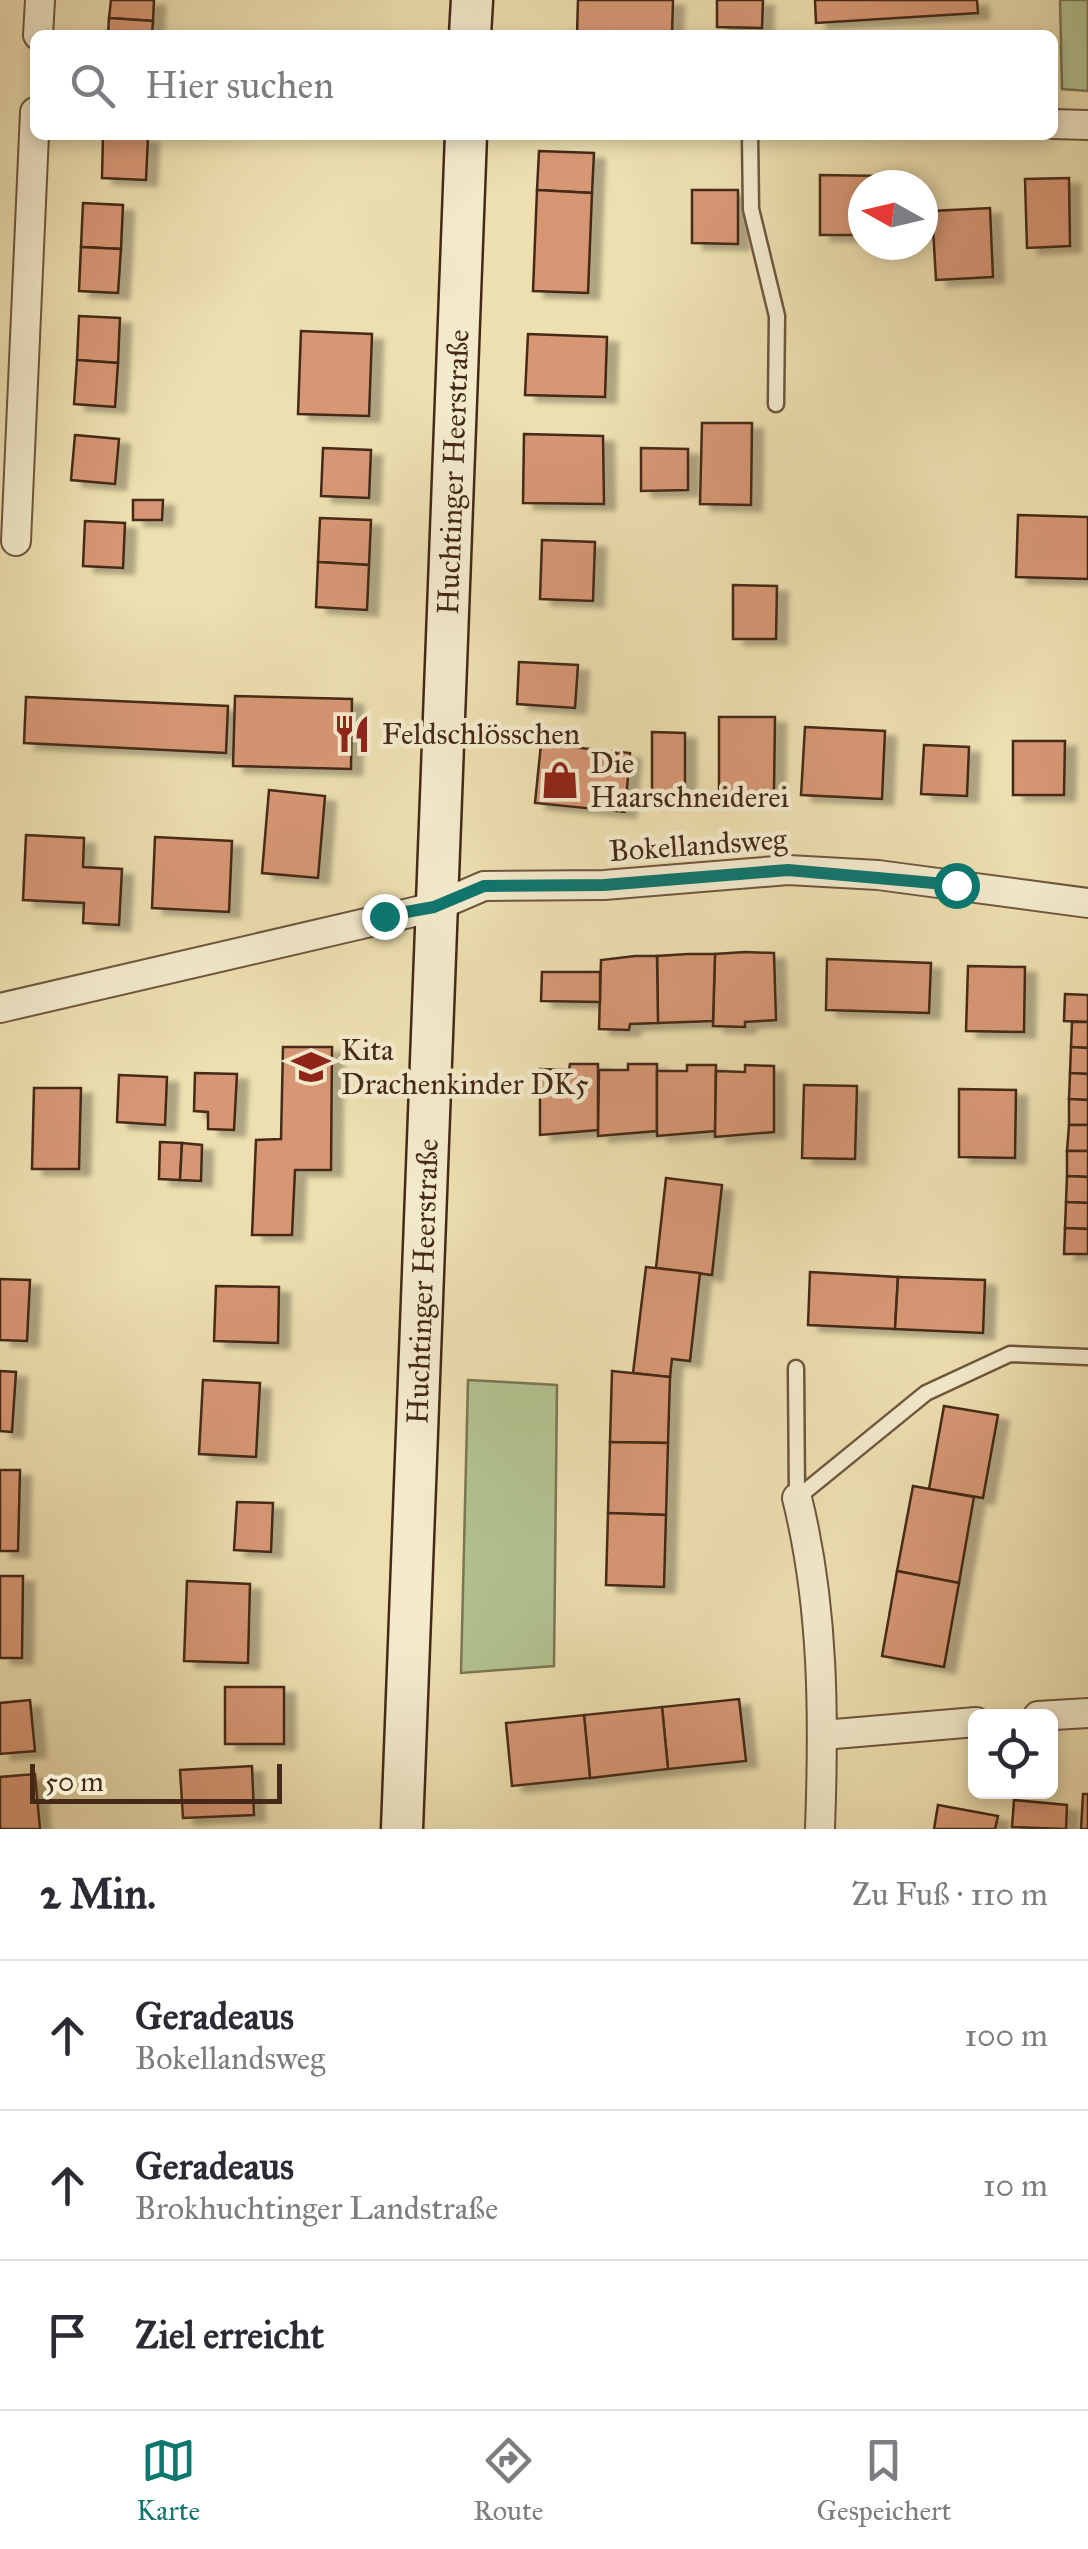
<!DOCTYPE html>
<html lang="de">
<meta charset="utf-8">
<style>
:root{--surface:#fff;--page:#f7f7f7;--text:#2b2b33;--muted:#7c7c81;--line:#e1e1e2;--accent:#0f766e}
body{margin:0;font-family:"IM FELL Great Primer",serif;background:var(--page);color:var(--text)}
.controls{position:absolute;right:30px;bottom:30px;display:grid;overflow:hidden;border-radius:15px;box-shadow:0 5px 15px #0003}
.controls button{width:90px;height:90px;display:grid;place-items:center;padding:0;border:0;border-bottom:2px solid var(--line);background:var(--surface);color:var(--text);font:50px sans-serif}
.compass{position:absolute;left:848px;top:170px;width:90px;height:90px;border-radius:50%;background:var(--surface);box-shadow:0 5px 15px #0003;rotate:278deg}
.scale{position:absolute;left:30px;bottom:25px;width:252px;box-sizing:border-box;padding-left:10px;border:5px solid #452918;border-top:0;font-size:28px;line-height:35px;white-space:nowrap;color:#452918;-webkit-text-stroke:8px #f3eacc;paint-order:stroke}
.stop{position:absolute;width:30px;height:30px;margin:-22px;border:8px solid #0f766e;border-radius:50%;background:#fff}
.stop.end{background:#0f766e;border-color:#fff;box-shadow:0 2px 10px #0008}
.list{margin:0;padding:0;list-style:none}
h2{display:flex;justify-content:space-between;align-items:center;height:130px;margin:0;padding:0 40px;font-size:42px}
h2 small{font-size:32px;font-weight:400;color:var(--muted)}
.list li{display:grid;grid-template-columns:65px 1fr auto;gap:30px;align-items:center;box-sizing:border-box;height:150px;padding:0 40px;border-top:2px solid var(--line)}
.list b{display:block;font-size:38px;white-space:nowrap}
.list p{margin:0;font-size:32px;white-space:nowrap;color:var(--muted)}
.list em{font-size:32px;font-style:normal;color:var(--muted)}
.icon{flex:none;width:55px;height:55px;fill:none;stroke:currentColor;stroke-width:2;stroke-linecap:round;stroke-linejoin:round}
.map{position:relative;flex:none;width:1088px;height:1829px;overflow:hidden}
.search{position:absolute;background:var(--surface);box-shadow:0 5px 15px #0003;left:30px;right:30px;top:30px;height:110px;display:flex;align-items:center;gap:25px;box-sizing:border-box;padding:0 35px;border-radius:15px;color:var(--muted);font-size:38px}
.sheet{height:580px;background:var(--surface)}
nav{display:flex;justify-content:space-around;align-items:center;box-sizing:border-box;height:140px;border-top:2px solid var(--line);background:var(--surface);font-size:28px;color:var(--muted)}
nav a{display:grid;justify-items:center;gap:5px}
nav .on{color:var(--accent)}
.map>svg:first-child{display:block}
</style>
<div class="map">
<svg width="1088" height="1829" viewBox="0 0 1088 1829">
<defs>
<filter id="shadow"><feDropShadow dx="11" dy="6" stdDeviation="2.5" flood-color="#0004"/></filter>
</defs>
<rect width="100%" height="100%" fill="#eddfb0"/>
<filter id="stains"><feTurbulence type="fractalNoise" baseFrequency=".002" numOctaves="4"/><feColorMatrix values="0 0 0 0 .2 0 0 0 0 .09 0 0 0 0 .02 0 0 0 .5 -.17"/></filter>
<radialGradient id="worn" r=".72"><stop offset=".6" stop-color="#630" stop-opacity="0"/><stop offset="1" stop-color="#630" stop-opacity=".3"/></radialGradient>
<g fill="#b2c390" stroke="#7c7654" stroke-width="2.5">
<path d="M1060 0H1088V91L1062 89Z"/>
<path d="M468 1380 557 1385 554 1666 461 1673Z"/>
</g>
<g fill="#d79775" stroke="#452918" stroke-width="2.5" filter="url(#shadow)">
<path d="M111 0H154L153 21 109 18Z"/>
<path d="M578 0H673L672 35H577Z"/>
<path d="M717 0H763L762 28 717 27Z"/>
<path d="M815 0H977L978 13 816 23Z"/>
<path d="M109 18 153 21 152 35H108Z"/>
<path d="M103 135 148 137 146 180 102 178Z"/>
<path d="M539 151 594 153 592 193 537 190Z"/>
<path d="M820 175 883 176V185H863V235H820Z"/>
<path d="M1069 178 1070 246 1027 248 1025 179Z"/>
<path d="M537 190 592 193 588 293 533 291Z"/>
<path d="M692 190H738V244L692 243Z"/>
<path d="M83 203 123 205 121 249 81 247Z"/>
<path d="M990 208 993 277 936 280 932 211Z"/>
<path d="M81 247 121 249 118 293 79 291Z"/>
<path d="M79 316 120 318 118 363 77 360Z"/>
<path d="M301 331 372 334 369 416 298 414Z"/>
<path d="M528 334 607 337 605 397 525 395Z"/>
<path d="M77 360 118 363 115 407 74 404Z"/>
<path d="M702 423H752L751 505 700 504Z"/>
<path d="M524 434 603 436 604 504 523 503Z"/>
<path d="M75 435 119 439 115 484 71 480Z"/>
<path d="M323 448 371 450 369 498 321 496Z"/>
<path d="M641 448 688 449V490L641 491Z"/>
<path d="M133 500H163L162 520H133Z"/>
<path d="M1018 515 1088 517V579L1016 577Z"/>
<path d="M320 518 371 520 369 565 318 562Z"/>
<path d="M85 521 125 523 123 568 83 566Z"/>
<path d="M542 540 595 542 593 601 540 599Z"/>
<path d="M318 562 369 565 367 610 316 607Z"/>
<path d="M733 585 777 586 776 639H733Z"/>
<path d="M519 662 578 665 575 708 517 704Z"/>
<path d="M235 696 352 699 351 769 233 766Z"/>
<path d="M26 697 228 706 226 753 24 743Z"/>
<path d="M719 717H775L774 792 719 791Z"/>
<path d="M805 727 885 731 882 799 801 795Z"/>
<path d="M652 732 685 733V801H652Z"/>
<path d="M1013 741H1065L1064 795H1013Z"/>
<path d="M541 744 630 753 625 812 535 803Z"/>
<path d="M924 745 969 747 967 796 921 794Z"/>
<path d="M269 790 325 796 318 878 262 873Z"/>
<path d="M26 835 84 838 83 867 122 869 119 925 83 923 84 903 23 900Z"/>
<path d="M155 837 232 841 229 912 152 908Z"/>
<path d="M745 952 774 953 776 1020 745 1022V1027L713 1026 715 954Z"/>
<path d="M688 954H715L713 1021 658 1023 657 956Z"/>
<path d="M635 956H657L658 1023 630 1024 629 1030 599 1029 601 960Z"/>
<path d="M827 959 931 963 929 1013 826 1010Z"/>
<path d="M968 966 1025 967 1024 1032 966 1031Z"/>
<path d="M542 972H600V1002L541 1001Z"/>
<path d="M1065 994 1088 995V1022L1064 1021Z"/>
<path d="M1072 1022H1088V1048L1071 1047Z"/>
<path d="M283 1047H332L331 1170H295L292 1235H252L256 1140 281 1139Z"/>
<path d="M1071 1047 1088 1048V1074L1070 1073Z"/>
<path d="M570 1064H598V1130L540 1135V1069L569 1070Z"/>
<path d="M628 1064H657V1131L598 1136 599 1070H628Z"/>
<path d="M687 1065H716L715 1131 657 1136V1071H687Z"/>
<path d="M745 1065 774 1066V1132L715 1137 716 1071 745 1072Z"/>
<path d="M195 1073 237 1074 234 1130 208 1129V1112L194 1111Z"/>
<path d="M1070 1073 1088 1074V1100L1069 1099Z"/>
<path d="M119 1075 167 1077 165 1125 117 1122Z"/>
<path d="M804 1085 857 1086 855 1159 802 1158Z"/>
<path d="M34 1088H81L79 1169H32Z"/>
<path d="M959 1089 1016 1090 1015 1158 959 1157Z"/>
<path d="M1069 1099 1088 1100V1125H1069Z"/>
<path d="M1069 1125H1088V1151H1067Z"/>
<path d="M160 1142 182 1143 180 1180 159 1179Z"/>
<path d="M182 1143 202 1145 201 1181 180 1180Z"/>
<path d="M1067 1151H1088V1177L1067 1176Z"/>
<path d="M1067 1176 1088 1177V1203L1066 1202Z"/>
<path d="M666 1178 722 1185 712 1275 656 1268Z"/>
<path d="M1066 1202 1088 1203V1229L1065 1228Z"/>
<path d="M1065 1228 1088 1229V1254H1064Z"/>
<path d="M646 1267 700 1273 690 1361 672 1359 670 1377 633 1373Z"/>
<path d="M810 1272 898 1277 895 1329 808 1325Z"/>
<path d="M898 1277 985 1280 983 1333 895 1329Z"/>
<path d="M0 1279 30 1280 27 1341 0 1340Z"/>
<path d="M216 1286 279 1287 278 1343 214 1341Z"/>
<path d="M0 1371 16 1372 12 1432 0 1431Z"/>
<path d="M612 1371 670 1377 668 1443 610 1442Z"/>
<path d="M203 1380 260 1383 256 1457 199 1454Z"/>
<path d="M944 1406 998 1415 983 1498 929 1489Z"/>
<path d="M610 1442 668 1443 666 1515 608 1513Z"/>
<path d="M0 1470H20L18 1551H0Z"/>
<path d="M913 1486 974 1497 959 1583 897 1571Z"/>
<path d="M237 1502 273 1503 271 1552 234 1550Z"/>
<path d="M608 1513 666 1515 664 1587 606 1585Z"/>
<path d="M897 1571 959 1583 944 1667 882 1656Z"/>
<path d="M0 1576H23L22 1658H0Z"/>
<path d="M187 1581 250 1584 248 1663 184 1661Z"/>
<rect x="225" y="1687" width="59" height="57"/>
<path d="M739 1699 746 1761 668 1769 662 1707Z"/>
<path d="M30 1700 35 1751 0 1754V1703Z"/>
<path d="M662 1707 668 1769 590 1778 584 1715Z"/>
<path d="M584 1715 590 1778 512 1786 506 1723Z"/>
<path d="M252 1766 254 1815 183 1818 180 1770Z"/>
<path d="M35 1774 40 1829H0V1777Z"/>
<path d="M1083 1794H1088V1829H1081Z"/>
<path d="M1014 1800 1067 1805 1066 1829 1012 1827Z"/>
<path d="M938 1805 998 1816 995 1829H934Z"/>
</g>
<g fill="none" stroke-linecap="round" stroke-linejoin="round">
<g stroke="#6f563e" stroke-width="19">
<g id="service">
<path d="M750 135 751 209 777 316 776 404"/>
<path d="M796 1368 797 1498"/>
<path d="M797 1498 926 1393 1010 1354 1087 1357"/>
</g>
</g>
<g stroke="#6f563e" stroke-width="32">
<g id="minor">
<path d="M38 35 40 0"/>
<path d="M1053 124 1088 125"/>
<path d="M16 541 35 112"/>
<path d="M0 1008 435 907 484 886 604 885 788 870 878 875 1088 903"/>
<path d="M797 1498C824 1607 824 1717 820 1829"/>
<path d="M1038 1716 1088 1713"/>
<path d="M823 1735 976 1722"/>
</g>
</g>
<g stroke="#452918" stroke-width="45">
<g id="secondary">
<path d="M470 35 472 0"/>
<path id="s1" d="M402 1829 466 135"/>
</g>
</g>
<use href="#service" stroke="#f3eacc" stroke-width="14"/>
<use href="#minor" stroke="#f3eacc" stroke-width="28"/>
<use href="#secondary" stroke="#f3eacc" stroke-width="40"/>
</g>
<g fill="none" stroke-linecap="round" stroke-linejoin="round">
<path stroke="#0f766e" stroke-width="12" d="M384 916 434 907 484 886 604 885 788 870 956 885"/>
</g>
<defs>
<g id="restaurant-bare" transform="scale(3)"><path d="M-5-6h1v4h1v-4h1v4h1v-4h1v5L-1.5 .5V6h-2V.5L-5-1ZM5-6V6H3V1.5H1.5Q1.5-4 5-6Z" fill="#8f2418" stroke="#f3eacc" stroke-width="2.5" paint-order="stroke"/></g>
<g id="shop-bare" transform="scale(3)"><path d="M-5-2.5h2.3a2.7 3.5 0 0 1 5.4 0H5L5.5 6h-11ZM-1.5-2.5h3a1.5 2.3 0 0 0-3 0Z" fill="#8f2418" stroke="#f3eacc" stroke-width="2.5" paint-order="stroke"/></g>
<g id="school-bare" transform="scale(3)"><path d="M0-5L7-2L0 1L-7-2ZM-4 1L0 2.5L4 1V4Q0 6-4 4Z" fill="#8f2418" stroke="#f3eacc" stroke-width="2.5" paint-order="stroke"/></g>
</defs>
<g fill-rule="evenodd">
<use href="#restaurant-bare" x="352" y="734"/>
<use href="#shop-bare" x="560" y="780"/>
<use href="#school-bare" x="311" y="1067"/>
</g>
<g text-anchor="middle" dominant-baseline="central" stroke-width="9" stroke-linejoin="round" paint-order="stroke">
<g font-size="30" fill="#452918" stroke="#f3eacc">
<text stroke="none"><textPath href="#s1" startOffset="1358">Huchtinger Heerstraße</textPath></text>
<text transform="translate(698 845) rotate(-4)">Bokellandsweg</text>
<text stroke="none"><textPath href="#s1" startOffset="548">Huchtinger Heerstraße</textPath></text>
</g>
<g font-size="30" fill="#452918" stroke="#f3eacc" text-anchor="start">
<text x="382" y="734">Feldschlösschen</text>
<text x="590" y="763">Die<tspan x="590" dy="34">Haarschneiderei</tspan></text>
<text x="341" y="1050">Kita<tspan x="341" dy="34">Drachenkinder DK5</tspan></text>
</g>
</g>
<rect width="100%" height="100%" filter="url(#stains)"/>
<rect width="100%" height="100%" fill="url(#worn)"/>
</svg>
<div class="controls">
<button><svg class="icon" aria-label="locate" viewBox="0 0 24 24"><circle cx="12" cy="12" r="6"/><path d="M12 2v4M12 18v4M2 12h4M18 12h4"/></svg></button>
</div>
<svg class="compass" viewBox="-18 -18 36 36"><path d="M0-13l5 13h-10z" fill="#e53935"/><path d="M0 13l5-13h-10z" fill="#7c7c81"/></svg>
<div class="scale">50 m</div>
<div class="stop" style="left:956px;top:885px"></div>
<div class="stop end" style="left:384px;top:916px"></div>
<div class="search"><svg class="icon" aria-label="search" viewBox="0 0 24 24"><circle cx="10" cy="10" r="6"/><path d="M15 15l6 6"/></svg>Hier suchen</div>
</div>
<section class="sheet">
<h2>2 Min.<small>Zu Fuß · 110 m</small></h2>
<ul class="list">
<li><svg class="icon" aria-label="ahead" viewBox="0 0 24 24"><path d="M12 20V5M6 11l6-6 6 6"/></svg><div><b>Geradeaus</b><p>Bokellandsweg</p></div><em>100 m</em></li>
<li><svg class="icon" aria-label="ahead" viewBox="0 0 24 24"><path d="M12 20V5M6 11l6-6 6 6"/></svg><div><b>Geradeaus</b><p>Brokhuchtinger Landstraße</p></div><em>10 m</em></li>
<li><svg class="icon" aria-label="arrive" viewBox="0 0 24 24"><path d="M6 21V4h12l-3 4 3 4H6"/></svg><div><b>Ziel erreicht</b></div></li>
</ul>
</section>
<nav>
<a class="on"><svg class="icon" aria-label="map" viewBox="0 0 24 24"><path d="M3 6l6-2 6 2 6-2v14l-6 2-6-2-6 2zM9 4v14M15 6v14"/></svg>Karte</a>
<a><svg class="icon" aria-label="directions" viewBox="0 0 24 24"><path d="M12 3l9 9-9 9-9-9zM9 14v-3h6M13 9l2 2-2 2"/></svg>Route</a>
<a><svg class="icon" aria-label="saved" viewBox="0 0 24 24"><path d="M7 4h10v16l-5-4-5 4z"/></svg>Gespeichert</a>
</nav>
